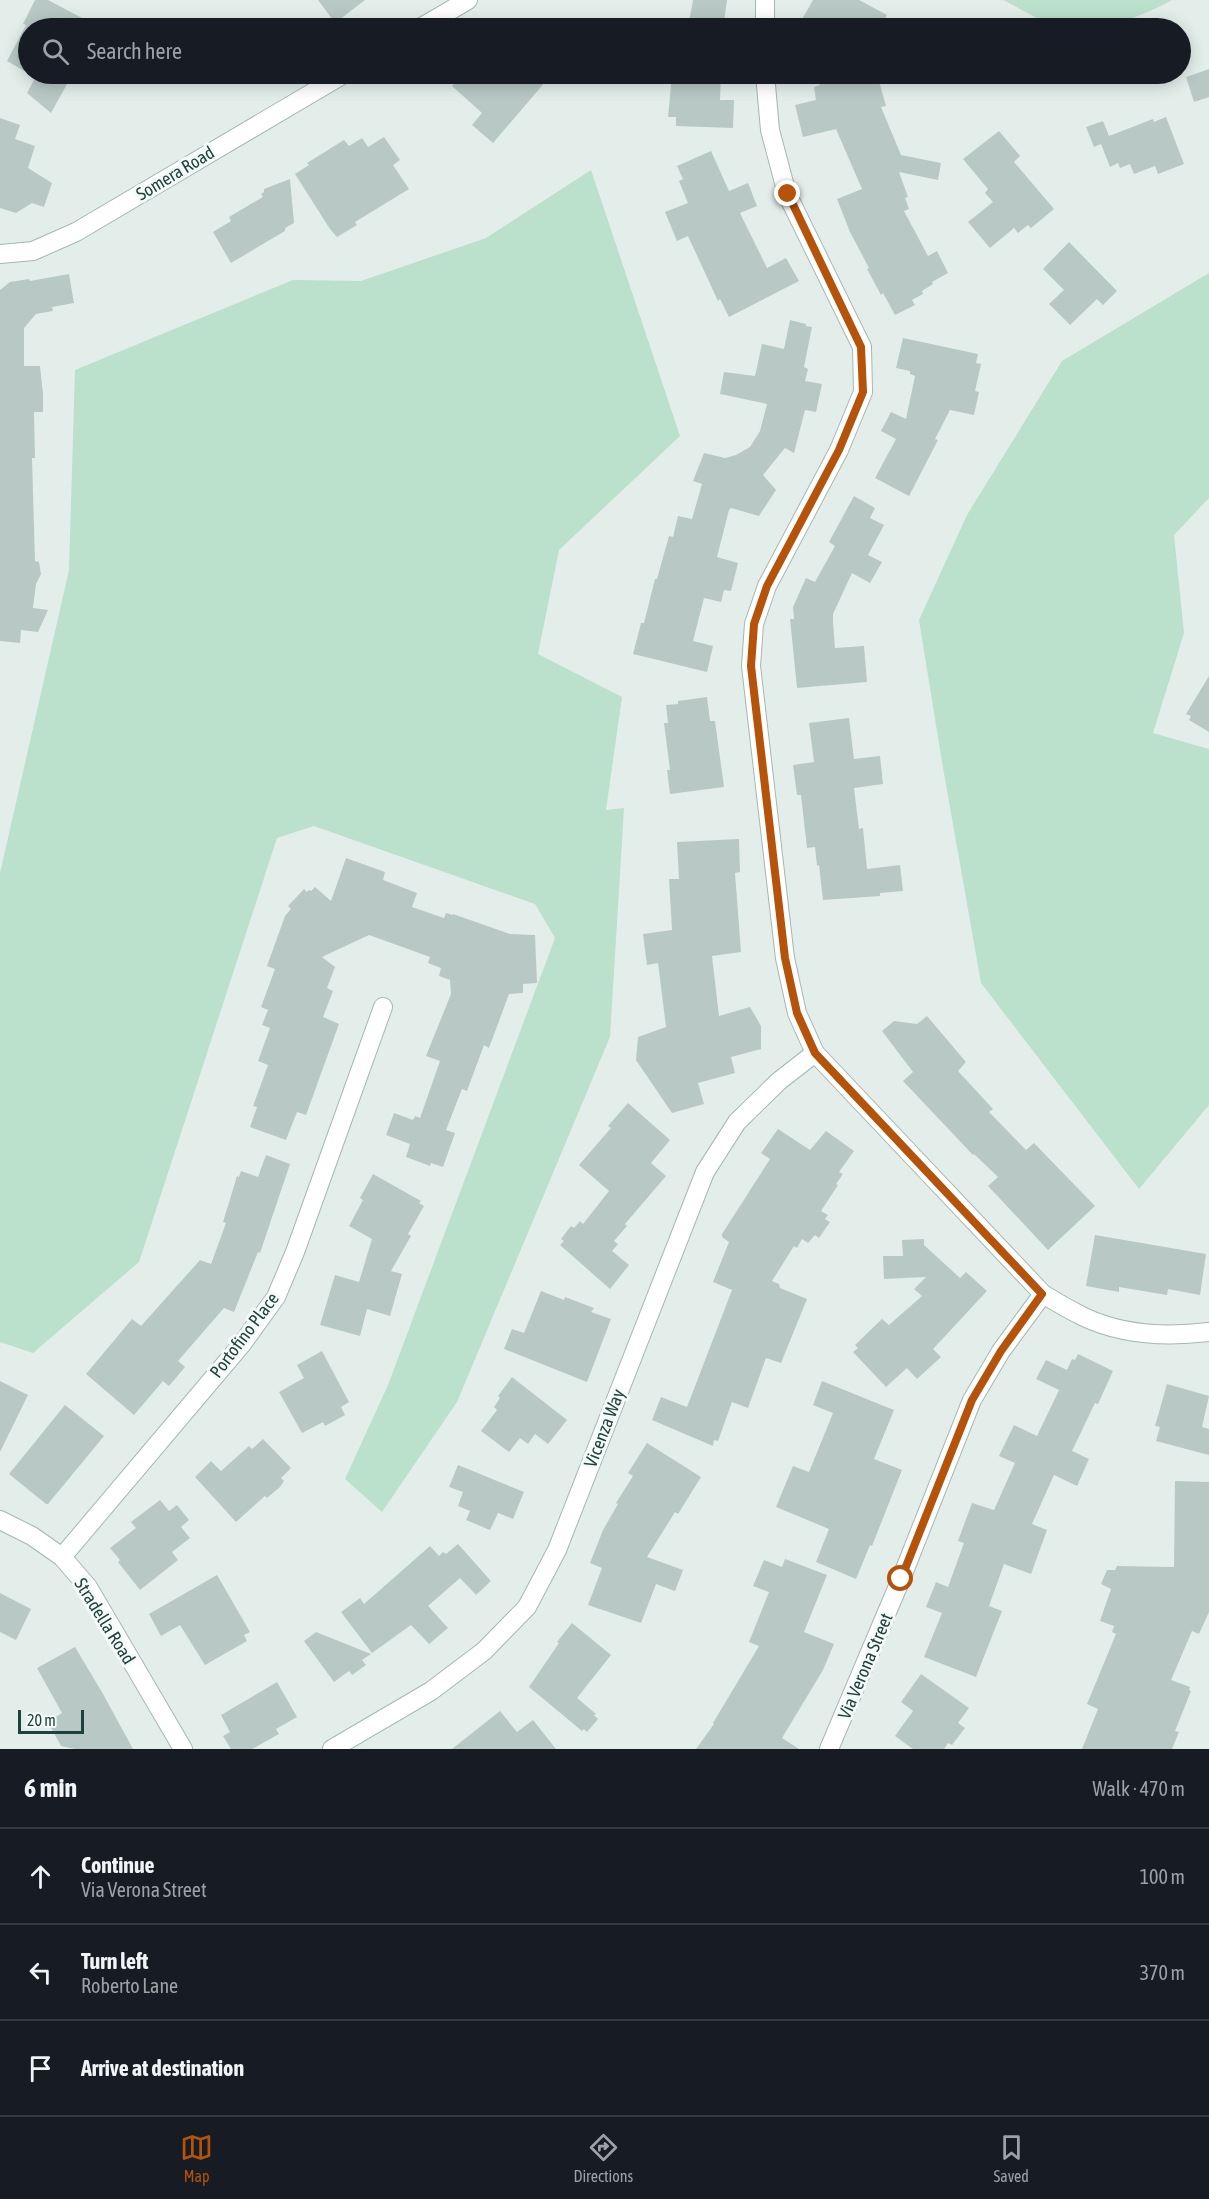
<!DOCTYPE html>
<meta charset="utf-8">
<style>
:root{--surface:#171b24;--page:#242831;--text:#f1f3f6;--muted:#9ea1a6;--line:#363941;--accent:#b45309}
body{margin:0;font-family:"Asap Condensed",sans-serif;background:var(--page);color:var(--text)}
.scale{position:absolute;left:18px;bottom:15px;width:66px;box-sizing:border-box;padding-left:6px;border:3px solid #21413e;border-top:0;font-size:16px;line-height:21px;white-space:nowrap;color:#21413e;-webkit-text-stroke:4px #f4faf8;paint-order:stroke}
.stop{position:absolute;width:18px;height:18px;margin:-14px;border:4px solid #b45309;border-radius:50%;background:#fff}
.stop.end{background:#b45309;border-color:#fff;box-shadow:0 2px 6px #0008}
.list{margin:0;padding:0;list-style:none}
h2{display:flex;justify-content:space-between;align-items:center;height:78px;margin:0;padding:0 24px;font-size:26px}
h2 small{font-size:20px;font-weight:400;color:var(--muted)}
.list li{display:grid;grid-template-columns:39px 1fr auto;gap:18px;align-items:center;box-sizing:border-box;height:96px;padding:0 24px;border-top:2px solid var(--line)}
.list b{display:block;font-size:22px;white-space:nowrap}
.list p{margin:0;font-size:20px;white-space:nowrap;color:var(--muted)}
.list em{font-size:20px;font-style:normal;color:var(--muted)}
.icon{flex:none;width:33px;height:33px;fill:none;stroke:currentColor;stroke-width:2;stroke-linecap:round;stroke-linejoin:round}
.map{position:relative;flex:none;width:1209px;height:1749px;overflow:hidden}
.search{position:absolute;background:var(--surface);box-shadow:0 3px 15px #0003;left:18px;right:18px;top:18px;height:66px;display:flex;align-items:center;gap:15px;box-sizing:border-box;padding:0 21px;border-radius:33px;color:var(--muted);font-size:22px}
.sheet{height:366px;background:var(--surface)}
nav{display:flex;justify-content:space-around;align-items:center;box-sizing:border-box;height:84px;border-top:2px solid var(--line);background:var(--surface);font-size:16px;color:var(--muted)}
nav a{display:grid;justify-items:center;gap:3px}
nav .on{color:var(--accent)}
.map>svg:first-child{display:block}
</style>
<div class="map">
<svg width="1209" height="1749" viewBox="0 0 1209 1749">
<rect width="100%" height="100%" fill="#e3eeeb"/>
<g fill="#bbe0cc">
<path d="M1003 0H1172C1146 15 1092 36 1062 28 1047 25 1018 7 1003 0Z"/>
<path d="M591 170 680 436 559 550 538 654 622 697 606 810 624 808 610 1037 457 1402 382 1512 345 1479 388 1385 555 938 535 904 314 826 277 838 139 1262 33 1353 0 1342V873L69 570 75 370 293 280 361 281 486 238Z"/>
<path d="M1209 273V498L1174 535 1184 633 1153 733 1209 749V1105L1139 1189 981 983 942 762 919 620 967 515 1062 361Z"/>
</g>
<g fill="#b8c9c5">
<path d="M35 0H48L101 28H32L28 27V73L7 61 26 25 23 24Z"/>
<path d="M318 0H365L335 23Z"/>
<path d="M693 0H727L723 28H688Z"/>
<path d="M813 0H859L887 15 879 28H810L800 23Z"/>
<path d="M1209 69V97L1194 102 1186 77Z"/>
<path d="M37 74H67L62 82 67 84 51 113 27 93Z"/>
<path d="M463 74H552L493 143 472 125 482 113 452 86Z"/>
<path d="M672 74H721L720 100H734L733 128 676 126V117H668Z"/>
<path d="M817 74H877L886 106 881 107 901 155 941 163 938 180 899 172 908 197 905 198 909 209 904 211 928 256 937 251 948 273 932 282 933 284 922 291 923 294 912 300 915 305 895 315 883 293 881 295 867 269 869 268 850 232 837 199 862 189 836 129 803 137 795 105 816 100 814 87 820 85Z"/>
<path d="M1166 117 1184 164 1158 174 1155 166 1134 174 1130 164 1120 168 1118 163 1110 167 1101 144 1094 147 1086 127 1103 121 1109 136 1153 119 1154 122Z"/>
<path d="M0 118 20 125 15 139 35 146 28 168 52 183 44 207 32 203 16 213 0 208Z"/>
<path d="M999 131 1020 156 1014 162 1054 209 1031 228 1028 225 1018 233 1014 228 990 248 968 222 993 202 985 193 988 189 963 159Z"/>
<path d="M384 137 400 160 393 165 409 189 355 222 357 225 337 237 330 229 295 174 309 165 307 163 344 140 349 146 362 138 368 147Z"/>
<path d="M711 151 729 191 748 183 757 206 740 213 767 268 786 258 799 281 729 317 720 299 718 301 688 236 677 241 665 212 688 203 679 181 683 179 677 166Z"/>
<path d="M290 179 294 223 285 228V231L231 263 213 232 231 221 229 217 263 197 261 194 264 192V189Z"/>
<path d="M1069 242 1117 291 1103 305 1097 299 1070 325 1049 304 1064 290 1043 269Z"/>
<path d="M69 274 74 303 52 307 53 311 36 314 24 328V366H40L43 394V412H34L35 458H32L35 561 39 562 41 574 36 584 33 608 48 610 38 632 21 630 20 643 0 641V290L10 282 29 279 30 281Z"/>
<path d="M790 320 806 324V326L812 327 804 367 808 369 805 381 822 384 816 412 805 410 794 453 785 448 763 475 776 490 759 516 731 508 729 510 717 557 738 563 731 591 724 590 721 602 704 598 693 641 713 646 707 672 633 654 641 623H644L655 579H657L669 536 673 537 678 516 692 519 702 484 693 481 704 453 725 458 736 455 750 447 760 431 767 404 720 394 724 372 755 376 762 344 784 349Z"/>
<path d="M903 338 978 354 976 363 981 364 975 391 979 392 974 415 950 410 935 439 938 440 909 496 875 478 896 439 881 431 891 412 906 419 915 376 910 374V371L896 368Z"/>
<path d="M854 496 875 508 870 518 884 525 868 555 882 562 870 583 852 573 833 614V622L835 648 864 646 867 682 797 688 790 619H794L793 607 806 578 815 582 835 546 829 542Z"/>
<path d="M1209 676V732L1189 720 1191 716 1186 714Z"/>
<path d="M707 697 710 721H715L724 787 670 794 667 770H670L664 723H668L666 705 678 704V701Z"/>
<path d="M849 718 854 759 880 756 883 784 854 788 859 829 863 828 867 869 900 865 903 891 880 893V896L823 900 819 865 817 866 815 847 807 848 801 795H797L793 765 814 762 809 723Z"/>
<path d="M739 839 740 872 735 873 741 952 712 956 719 1016 750 1007 761 1026V1049L731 1057 735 1073 698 1083 704 1104 672 1113 636 1060 638 1037 666 1027 658 963 647 965 643 934 672 930 669 879H679L677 842Z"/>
<path d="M346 858 385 872 383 880 417 893 412 907 444 918 446 913 453 915V914L510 934 535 935 537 983 523 984V993L509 994 489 1048 484 1045 467 1091 462 1089 446 1130 455 1133 443 1167 431 1163 430 1166 406 1157 410 1144 386 1135 394 1113 413 1120 415 1116 420 1118 440 1061 426 1056 451 994 450 980 439 976 441 968 428 963 430 957 369 935 322 957 335 967 327 988 333 991 323 1017 339 1024 306 1115 297 1112 286 1140 250 1127 257 1107 253 1106 268 1065 258 1061 270 1028 262 1025 268 1010 261 1007 275 969 267 966 285 916 291 909 288 906 304 889 307 892 309 890 311 891 315 887 331 901Z"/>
<path d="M927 1016 966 1062 958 1071 993 1109 989 1112 1026 1150 1034 1143 1095 1206 1048 1250 988 1186 998 1177 974 1154 973 1155 903 1081 913 1072 882 1031 894 1021 917 1024Z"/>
<path d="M628 1103 670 1140 651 1163 666 1176 625 1224 627 1226 614 1241 618 1244 612 1251 629 1265 610 1289 560 1245 564 1241 561 1239 571 1226 574 1228 580 1221 583 1224 609 1191 579 1165 611 1128 608 1126Z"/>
<path d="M778 1129 810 1150 826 1131 854 1151 839 1172 843 1174 836 1184 838 1185 821 1211 828 1215 825 1219 830 1222 819 1238 815 1235 808 1243 802 1239 797 1248 794 1246 772 1281 779 1284 780 1288 807 1299 781 1363 766 1358 748 1408 732 1402 718 1441 714 1440 713 1446 652 1420 661 1397 687 1407 732 1290 713 1282 729 1242 722 1237V1234L770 1159 761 1153Z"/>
<path d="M266 1155 290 1164 260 1253 258 1252 234 1312 224 1308 178 1361 185 1367 169 1386 163 1381 134 1415 86 1374 132 1319 141 1326 200 1260 211 1264 226 1223 223 1222 237 1176 239 1177 241 1171 258 1177Z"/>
<path d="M373 1174 421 1201 419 1203 424 1206 408 1234 411 1236 391 1271 402 1274 390 1316 367 1309 360 1336 320 1325 335 1275 359 1282 372 1239 349 1226 363 1200 360 1198Z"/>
<path d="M1095 1235 1206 1254 1200 1295 1168 1289 1167 1295 1119 1287V1292L1086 1286Z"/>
<path d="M924 1239V1245L960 1278 966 1272 987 1291 933 1349 941 1357 917 1379 907 1368 886 1387 853 1352 858 1348 855 1345 882 1319 889 1325 922 1296 914 1289 926 1277 884 1279 883 1256H903L902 1240Z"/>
<path d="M541 1291 564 1300 565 1297 594 1308 591 1312 611 1319 587 1382 504 1349 512 1329 524 1333Z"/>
<path d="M322 1351 349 1402 341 1407 345 1415 325 1426 323 1422 302 1433 279 1392 304 1378 297 1365Z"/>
<path d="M1078 1354 1113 1371 1098 1404 1095 1403 1072 1451 1089 1459 1077 1486 1054 1475 1032 1524 1047 1530 1031 1574 1004 1564 989 1606 1002 1611 976 1677 924 1657 942 1613 926 1607 936 1582 948 1587 964 1543 958 1541 972 1503 994 1510 1015 1463 999 1456 1014 1425 1037 1436 1059 1390 1036 1379 1046 1360 1067 1370 1072 1359 1075 1360Z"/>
<path d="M512 1377 567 1420 548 1444 535 1434 528 1444 520 1438 509 1452 481 1431 497 1410 494 1407 500 1398 498 1396Z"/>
<path d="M0 1381 28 1395 0 1452Z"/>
<path d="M822 1381 894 1410 874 1459 902 1470 872 1546 870 1545 856 1579 816 1562 829 1529 776 1507 793 1466 809 1472 833 1413 813 1405Z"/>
<path d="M1167 1384 1209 1396 1202 1427 1209 1429V1455L1156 1441 1160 1427 1155 1426Z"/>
<path d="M65 1405 104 1436 48 1504H46L9 1474Z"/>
<path d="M263 1439 291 1468 281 1478 284 1481 280 1487 267 1498 265 1496 236 1522 195 1477 211 1461 221 1471 249 1446 252 1449Z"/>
<path d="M647 1443 701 1477 678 1514 675 1512 647 1557 683 1570 675 1591 656 1584 641 1623 588 1605 602 1568 590 1563 603 1530 618 1504 616 1503 633 1476 628 1473Z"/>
<path d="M458 1465 524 1492 513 1519 498 1513 490 1530 466 1520 470 1511 458 1506 463 1492 449 1487Z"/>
<path d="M1175 1481 1209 1482V1612L1199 1634 1192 1631 1171 1680 1190 1687 1189 1690 1191 1691 1175 1731 1179 1732 1172 1749H1082L1098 1709 1087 1704 1116 1634 1112 1632 1114 1626 1100 1621 1111 1589 1101 1584 1107 1570H1115L1117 1566 1174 1567Z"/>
<path d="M160 1500 169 1511 177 1505 189 1520 181 1527 190 1538 172 1552 178 1560 140 1590 118 1562 120 1560 110 1548 136 1528 131 1522Z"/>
<path d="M458 1544 491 1581 476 1595 460 1578 428 1606 448 1628 429 1644 411 1625 372 1653 341 1612 360 1598 364 1604 430 1546 439 1556 443 1552 446 1554Z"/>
<path d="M785 1559 827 1575 804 1632 834 1644 823 1670 782 1738 799 1749H696L714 1724 713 1723 759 1646 749 1642 769 1592 753 1586 764 1560 782 1567Z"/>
<path d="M217 1575 250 1632 244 1635 247 1641 205 1665 180 1625 161 1636 149 1614Z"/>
<path d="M0 1593 31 1609 16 1640 0 1632Z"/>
<path d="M572 1623 611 1655 577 1698 596 1714 594 1715 598 1719 587 1732 584 1729 582 1731 529 1687 559 1643 557 1642Z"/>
<path d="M316 1632 371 1654 362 1660 366 1665 352 1675 349 1671 334 1682 304 1641Z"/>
<path d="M75 1647 103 1694 133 1749H75L61 1746 48 1722 62 1713 37 1668Z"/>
<path d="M921 1674 969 1708 958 1723 965 1728 952 1745 948 1743 944 1749H913L895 1736 913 1711 901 1702Z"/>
<path d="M277 1682 297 1717 276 1729 279 1734 252 1749H231L223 1736 230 1732 221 1715Z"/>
<path d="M500 1711 517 1732 533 1720 556 1749H452Z"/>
</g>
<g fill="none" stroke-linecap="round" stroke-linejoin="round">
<g stroke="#a5b7b4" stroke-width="20">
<g id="street">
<path d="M420 28 468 0"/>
<path d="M765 28V0"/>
<path d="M765 74 770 130 787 194 862 347 863 392 839 450 767 586 754 624 751 666 785 958 797 1013 815 1053 1043 1294C1056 1302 1070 1310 1084 1317 1122 1335 1168 1337 1209 1332"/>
<path d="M0 254 33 251 76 232 344 74"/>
<path d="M0 1520 32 1536 62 1557 88 1587 183 1749"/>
<path d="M62 1557 242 1344 276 1297 295 1252 383 1007"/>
<path d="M332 1749 431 1691 484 1651 527 1607 557 1550 705 1172 737 1122 779 1081 815 1053"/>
<path d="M829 1749 901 1579 972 1400 1001 1351 1043 1294"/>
</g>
</g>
<use href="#street" stroke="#fff" stroke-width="18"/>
</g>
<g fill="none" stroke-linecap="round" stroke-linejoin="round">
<path stroke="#b45309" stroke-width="8" d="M788 194 861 347 863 392 839 450 767 586 754 624 751 666 785 958 797 1013 815 1053 1042 1294 1001 1351 972 1400 901 1579"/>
</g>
<g text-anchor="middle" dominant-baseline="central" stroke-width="6" stroke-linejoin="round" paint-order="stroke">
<g font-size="18" fill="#21413e" stroke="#f4faf8">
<text transform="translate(175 173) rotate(-31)">Somera Road</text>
<text transform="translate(244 1335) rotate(-53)">Portofino Place</text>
<text transform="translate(604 1428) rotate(-69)">Vicenza Way</text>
<text transform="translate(105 1621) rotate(58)">Stradella Road</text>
<text transform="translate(865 1666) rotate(-67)">Via Verona Street</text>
</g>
</g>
</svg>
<div class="scale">20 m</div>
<div class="stop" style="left:901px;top:1579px"></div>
<div class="stop end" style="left:788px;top:194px"></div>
<div class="search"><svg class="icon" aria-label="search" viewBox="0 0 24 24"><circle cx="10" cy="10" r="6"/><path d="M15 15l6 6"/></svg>Search here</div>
</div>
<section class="sheet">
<h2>6 min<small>Walk · 470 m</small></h2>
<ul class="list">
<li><svg class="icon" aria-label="ahead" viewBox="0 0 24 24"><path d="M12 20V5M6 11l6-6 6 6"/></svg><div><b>Continue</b><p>Via Verona Street</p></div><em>100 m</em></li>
<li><svg class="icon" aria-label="left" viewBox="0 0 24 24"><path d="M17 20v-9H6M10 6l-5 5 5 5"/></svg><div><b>Turn left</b><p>Roberto Lane</p></div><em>370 m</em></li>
<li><svg class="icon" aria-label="arrive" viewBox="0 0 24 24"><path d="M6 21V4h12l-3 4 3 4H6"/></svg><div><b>Arrive at destination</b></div></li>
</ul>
</section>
<nav>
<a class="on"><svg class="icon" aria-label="map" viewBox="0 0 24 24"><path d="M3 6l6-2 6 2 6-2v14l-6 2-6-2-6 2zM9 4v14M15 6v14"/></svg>Map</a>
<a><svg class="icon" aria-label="directions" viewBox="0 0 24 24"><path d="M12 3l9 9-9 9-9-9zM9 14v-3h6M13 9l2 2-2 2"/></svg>Directions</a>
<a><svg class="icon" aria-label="saved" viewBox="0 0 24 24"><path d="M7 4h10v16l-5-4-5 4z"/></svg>Saved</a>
</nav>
